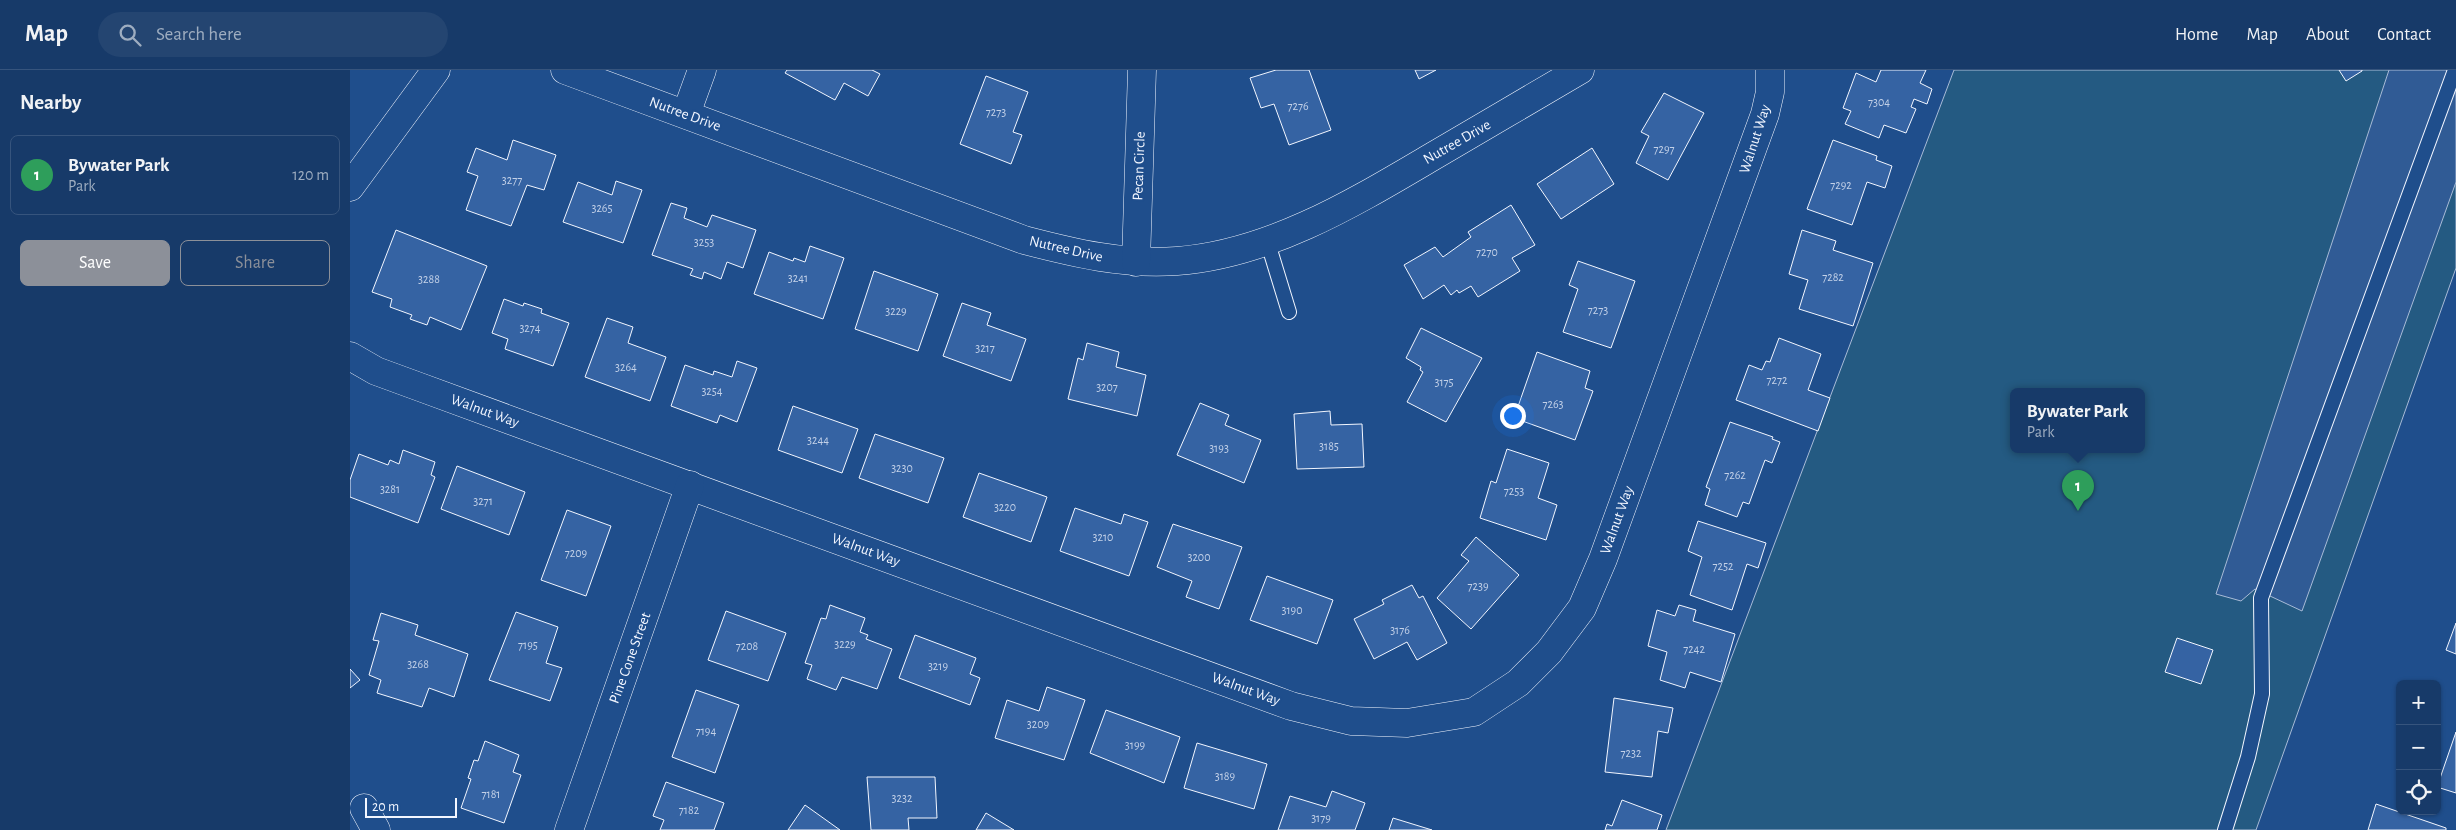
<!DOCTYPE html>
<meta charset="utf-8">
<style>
:root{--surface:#173a69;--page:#244571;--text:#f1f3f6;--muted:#9eadc0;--line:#36547d;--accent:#8c9099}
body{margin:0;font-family:"Alegreya Sans",sans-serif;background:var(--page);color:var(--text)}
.controls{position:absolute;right:15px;bottom:15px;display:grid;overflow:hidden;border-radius:8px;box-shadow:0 1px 4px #0004}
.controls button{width:45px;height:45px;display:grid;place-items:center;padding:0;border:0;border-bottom:1px solid var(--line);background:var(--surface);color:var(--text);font:25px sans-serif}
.scale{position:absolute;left:15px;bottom:12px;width:92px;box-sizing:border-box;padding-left:5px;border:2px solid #f2f6ff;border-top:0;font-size:14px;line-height:18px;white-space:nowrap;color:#f2f6ff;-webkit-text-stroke:4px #1f4e8c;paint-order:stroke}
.you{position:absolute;left:1162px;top:345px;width:18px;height:18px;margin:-12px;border:4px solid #fff;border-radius:50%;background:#1a73e8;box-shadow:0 0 0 8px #1a73e833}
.badge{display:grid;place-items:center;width:32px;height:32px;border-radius:50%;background:var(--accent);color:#fff;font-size:16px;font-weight:700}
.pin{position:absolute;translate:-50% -41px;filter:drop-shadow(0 1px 2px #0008)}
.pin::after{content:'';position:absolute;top:26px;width:18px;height:15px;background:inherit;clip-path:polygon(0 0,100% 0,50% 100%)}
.popup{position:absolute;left:1660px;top:318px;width:135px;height:65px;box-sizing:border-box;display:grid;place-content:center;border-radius:8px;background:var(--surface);filter:drop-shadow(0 1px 4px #0005);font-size:16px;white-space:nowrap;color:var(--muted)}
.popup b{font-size:19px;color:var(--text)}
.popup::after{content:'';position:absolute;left:50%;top:100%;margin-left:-10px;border:10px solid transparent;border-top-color:var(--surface)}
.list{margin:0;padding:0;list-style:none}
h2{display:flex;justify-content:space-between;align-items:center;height:65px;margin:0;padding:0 20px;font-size:21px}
h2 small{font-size:16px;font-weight:400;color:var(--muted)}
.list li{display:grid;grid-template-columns:32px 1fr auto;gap:15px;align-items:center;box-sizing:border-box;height:80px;margin:0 10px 10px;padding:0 10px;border:1px solid var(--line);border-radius:8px}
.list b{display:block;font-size:19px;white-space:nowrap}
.list p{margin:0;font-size:16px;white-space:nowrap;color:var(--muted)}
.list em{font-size:16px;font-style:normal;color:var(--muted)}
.actions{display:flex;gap:10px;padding:15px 20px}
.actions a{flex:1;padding:11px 0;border:1px solid var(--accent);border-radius:8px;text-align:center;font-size:18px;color:var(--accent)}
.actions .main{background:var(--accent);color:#fff}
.icon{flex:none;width:28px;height:28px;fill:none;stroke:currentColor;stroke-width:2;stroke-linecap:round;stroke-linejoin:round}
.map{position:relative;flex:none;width:2106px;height:760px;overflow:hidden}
header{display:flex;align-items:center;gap:30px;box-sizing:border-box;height:70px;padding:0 25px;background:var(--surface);border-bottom:1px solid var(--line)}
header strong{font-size:24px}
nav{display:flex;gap:28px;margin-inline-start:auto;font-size:18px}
.search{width:350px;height:45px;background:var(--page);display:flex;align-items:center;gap:12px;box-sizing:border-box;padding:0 18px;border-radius:28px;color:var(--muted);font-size:19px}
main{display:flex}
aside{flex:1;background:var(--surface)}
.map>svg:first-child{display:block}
</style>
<header>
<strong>Map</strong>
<div class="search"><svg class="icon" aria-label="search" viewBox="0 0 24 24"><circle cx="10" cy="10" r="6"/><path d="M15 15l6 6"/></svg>Search here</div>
<nav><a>Home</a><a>Map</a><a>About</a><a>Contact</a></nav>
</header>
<main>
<aside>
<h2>Nearby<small></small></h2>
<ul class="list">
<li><span class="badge" style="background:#2e9e5b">1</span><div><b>Bywater Park</b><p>Park</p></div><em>120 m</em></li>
</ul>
<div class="actions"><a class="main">Save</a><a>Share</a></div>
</aside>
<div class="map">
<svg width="2106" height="760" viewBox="0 0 2106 760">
<rect width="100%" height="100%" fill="#1f4e8c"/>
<path fill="#245a82" stroke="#a8bbd7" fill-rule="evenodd" d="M1604 0H2106V198L1906 760H1316ZM1664 322H1792V380H1664Z"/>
<path fill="#305b95" stroke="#a8bbd7" d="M2039 0H2106V112L1952 541 1905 519 1891 531 1866 524Z"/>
<g fill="#3563a3" stroke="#f2f6ff">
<path d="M437 0H522L530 4 518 26 494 13 485 30 435 3Z"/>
<path d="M926 0H959L981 60 939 75 924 34 911 38 900 8Z"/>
<path d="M1065 0H1086L1069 9Z"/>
<path d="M1531 0H1576L1570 13 1582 19 1577 34 1564 29 1561 37 1566 39 1556 63 1534 55 1529 68 1495 54 1501 41 1493 38 1506 3 1526 12Z"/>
<path d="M1989 0H2012V1L1996 11Z"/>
<path d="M636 6 678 22 663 62 672 65 661 94 610 74Z"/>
<path d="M1314 23 1354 43 1318 110 1286 93 1299 66 1291 62Z"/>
<path d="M163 70 206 85 194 120 177 115 161 156 116 140 128 106 117 102 126 78 157 90Z"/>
<path d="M1483 70 1527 86 1526 90 1542 96 1535 118 1517 112 1502 155 1457 139Z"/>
<path d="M1242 78 1264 114 1211 149 1187 114Z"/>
<path d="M266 111 292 120 273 173 213 152 228 112 262 125Z"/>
<path d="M321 133 337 138 334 148 357 157 362 145 406 160 393 198 377 192 371 209 354 202 352 209 340 205 343 199 302 185Z"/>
<path d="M1161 135 1185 175 1162 188 1170 201 1128 227 1121 216 1109 223 1107 220 1101 225 1094 215 1073 229 1054 195 1085 177 1093 187 1121 167 1118 162Z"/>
<path d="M46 160 137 196 111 260 80 247 77 255 60 249 62 245 40 237 42 229 22 222Z"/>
<path d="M1452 160 1486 171 1483 180 1523 193 1503 256 1449 239 1458 210 1439 204Z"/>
<path d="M460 176 494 188 473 249 404 224 419 182 443 191 444 188 455 192Z"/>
<path d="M1228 191 1285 211 1261 278 1213 262 1228 219 1219 215Z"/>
<path d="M524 201 588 224 568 281 505 259Z"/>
<path d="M154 229 173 236 174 233 192 239 191 243 219 253 203 296 155 279 158 269 142 263Z"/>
<path d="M612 233 641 243 637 255 676 269 661 311 593 286Z"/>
<path d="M257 248 283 257 278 273 316 287 300 331 235 307Z"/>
<path d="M1071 258 1132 288 1096 352 1057 332 1073 302 1070 300 1071 297 1056 288Z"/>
<path d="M1429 268 1471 284 1458 320 1480 328 1468 361 1386 330 1399 295 1412 300 1416 291 1420 292Z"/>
<path d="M737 273 769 282 766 297 796 305 787 346 718 329 728 288 733 290Z"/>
<path d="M1187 282 1240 301 1235 318 1243 321 1225 370 1164 348Z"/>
<path d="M387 291 407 298 387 352 370 345 367 353 321 336 335 295 363 305 364 301 382 307Z"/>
<path d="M850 333 879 345 875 355 911 370 894 413 827 385Z"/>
<path d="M443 336 508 359 492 403 428 380Z"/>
<path d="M980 341 981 355 1012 354 1014 397 947 399 944 344Z"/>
<path d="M1380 352 1423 367 1422 369 1430 372 1422 393 1415 390 1399 434 1393 432 1387 447 1355 435 1360 419 1356 417Z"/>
<path d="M525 364 594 388 578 433 509 408Z"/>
<path d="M1157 379 1199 393 1188 428 1207 435 1196 470 1130 448 1141 411 1146 413Z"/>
<path d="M53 380 85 392 81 405 85 407 68 453 0 427V410L9 384 38 395 40 390 49 394Z"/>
<path d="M107 396 175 422 159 465 91 439Z"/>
<path d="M629 403 697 427 681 472 613 447Z"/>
<path d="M725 438 771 454 774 444 798 452 779 506 710 481Z"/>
<path d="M217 440 261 456 236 526 191 510Z"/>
<path d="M1348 451 1416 473 1408 498 1397 494 1382 540 1340 525 1352 487 1338 481Z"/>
<path d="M823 454 892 477 869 539 836 527 842 511 807 497Z"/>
<path d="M1126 467 1169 505 1121 559 1087 528 1119 491 1111 485Z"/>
<path d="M917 506 983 530 967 574 900 550Z"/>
<path d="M1062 515 1069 528 1073 526 1097 573 1067 590 1057 572 1024 589 1004 549 1034 534 1032 530Z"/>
<path d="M480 535 515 548 510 562 518 565 516 569 542 579 527 619 492 607 486 620 457 609 462 595 455 593 471 548 476 549Z"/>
<path d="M1329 535 1346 540 1343 551 1385 564 1371 612 1340 602 1335 618 1310 610 1317 582 1298 576 1307 540 1325 546Z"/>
<path d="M376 541 436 563 418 611 358 590Z"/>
<path d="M166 542 208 557 196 593 212 598 200 631 139 610Z"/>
<path d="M31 543 68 555 65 565 118 584 104 627 79 618 72 637 27 623 31 610 19 605 29 571 23 570Z"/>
<path d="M2106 553V584L2096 580Z"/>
<path d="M565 565 626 588 620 604 630 608 620 635 549 608Z"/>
<path d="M1827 568 1863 580 1851 614 1815 602Z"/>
<path d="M0 599 10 610 0 618Z"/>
<path d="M697 617 735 630 714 690 645 668 657 630 689 641Z"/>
<path d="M346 620 389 635 365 703 322 687Z"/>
<path d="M1264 628 1323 638 1318 663 1308 661 1302 707 1255 702Z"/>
<path d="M756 640 830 667 814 713 740 683Z"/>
<path d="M2106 662V723L2087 717Z"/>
<path d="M135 671 169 685 163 702 171 705 154 753 111 738 121 709 118 708 124 690 128 691Z"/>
<path d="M847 673 917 694 904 739 834 718Z"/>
<path d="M517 707H585L587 748H558L559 760H521Z"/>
<path d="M316 712 374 733 364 760H310L314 750 303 746Z"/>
<path d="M982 721 1015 733 1005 760H928L940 726 976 737Z"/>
<path d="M1272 730 1312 745 1307 760H1255L1257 754 1262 756Z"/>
<path d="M2026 734 2096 758V760H2018Z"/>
<path d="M455 735 490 760H438Z"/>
<path d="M636 743 664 760H626Z"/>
<path d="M1043 748 1082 760H1039Z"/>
</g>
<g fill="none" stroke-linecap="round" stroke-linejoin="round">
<g stroke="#f2f6ff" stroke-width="16">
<g id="service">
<path d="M917 170 939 242"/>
<path d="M1875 760 1898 687 1912 624 1911 528 2105 0"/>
</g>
</g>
<g stroke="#f2f6ff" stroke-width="29">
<g id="minor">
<path d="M215 0 674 170C724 183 774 195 827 191 919 184 1002 134 1080 88 1130 59 1180 29 1230 0"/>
<path d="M336 44 352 0"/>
<path d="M0 117 86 0"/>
<path d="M786 192 792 0"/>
<path d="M0 286 26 301 67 316 941 636 1001 651 1057 653 1124 642 1168 613 1199 582 1232 538 1253 489 1415 44 1420 22V0"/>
<path d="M14 738 26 760"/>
<path d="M219 760 340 415"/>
</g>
</g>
<use href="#service" stroke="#1f4e8c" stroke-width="14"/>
<use href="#minor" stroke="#1f4e8c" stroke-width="28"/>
</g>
<g text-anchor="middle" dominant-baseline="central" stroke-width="4" stroke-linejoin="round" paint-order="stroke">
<g font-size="12" fill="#c3d1e8">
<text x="1529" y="32">7304</text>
<text x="948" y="36">7276</text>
<text x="646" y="42">7273</text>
<text x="1314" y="79">7297</text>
<text x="162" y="110">3277</text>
<text x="1491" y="115">7292</text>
<text x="252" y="138">3265</text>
<text x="354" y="172">3253</text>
<text x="1137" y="182">7270</text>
<text x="1483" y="207">7282</text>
<text x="448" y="208">3241</text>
<text x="79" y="209">3288</text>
<text x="1248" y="240">7273</text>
<text x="546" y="241">3229</text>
<text x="180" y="258">3274</text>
<text x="635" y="278">3217</text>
<text x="276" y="297">3264</text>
<text x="1427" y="310">7272</text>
<text x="1094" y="312">3175</text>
<text x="757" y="317">3207</text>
<text x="362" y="321">3254</text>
<text x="1203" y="334">7263</text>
<text x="468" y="370">3244</text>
<text x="979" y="376">3185</text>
<text x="869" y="378">3193</text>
<text x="552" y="398">3230</text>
<text x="1385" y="405">7262</text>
<text x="40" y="419">3281</text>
<text x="1164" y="421">7253</text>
<text x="133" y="431">3271</text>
<text x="655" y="437">3220</text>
<text x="753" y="467">3210</text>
<text x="226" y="483">7209</text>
<text x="849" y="487">3200</text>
<text x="1373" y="496">7252</text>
<text x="1128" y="516">7239</text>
<text x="942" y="540">3190</text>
<text x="1050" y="560">3176</text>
<text x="495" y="574">3229</text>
<text x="178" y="575">7195</text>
<text x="397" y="576">7208</text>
<text x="1344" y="579">7242</text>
<text x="68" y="594">3268</text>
<text x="588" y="596">3219</text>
<text x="688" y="654">3209</text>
<text x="356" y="661">7194</text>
<text x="785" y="675">3199</text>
<text x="1281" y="683">7232</text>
<text x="875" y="706">3189</text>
<text x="141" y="724">7181</text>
<text x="552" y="728">3232</text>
<text x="339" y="740">7182</text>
<text x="971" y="748">3179</text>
</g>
<g font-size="15" fill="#f2f6ff" stroke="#1f4e8c">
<text transform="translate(335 44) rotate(20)">Nutree Drive</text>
<text transform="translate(1405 69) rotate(-72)">Walnut Way</text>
<text transform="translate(1107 72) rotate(-30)">Nutree Drive</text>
<text transform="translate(789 96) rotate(-88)">Pecan Circle</text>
<text transform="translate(716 179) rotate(13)">Nutree Drive</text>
<text transform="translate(135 341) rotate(20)">Walnut Way</text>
<text transform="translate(1267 450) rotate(-70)">Walnut Way</text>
<text transform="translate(516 480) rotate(20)">Walnut Way</text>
<text transform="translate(280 588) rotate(-70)">Pine Cone Street</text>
<text transform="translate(896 619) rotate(20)">Walnut Way</text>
</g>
</g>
</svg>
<div class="controls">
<button>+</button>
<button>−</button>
<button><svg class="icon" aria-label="locate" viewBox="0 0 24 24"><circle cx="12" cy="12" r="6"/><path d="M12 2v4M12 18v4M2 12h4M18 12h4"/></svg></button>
</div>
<div class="scale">20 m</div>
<div class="you"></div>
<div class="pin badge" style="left:1728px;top:441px;background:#2e9e5b">1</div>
<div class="popup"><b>Bywater Park</b>Park</div>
</div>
</main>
